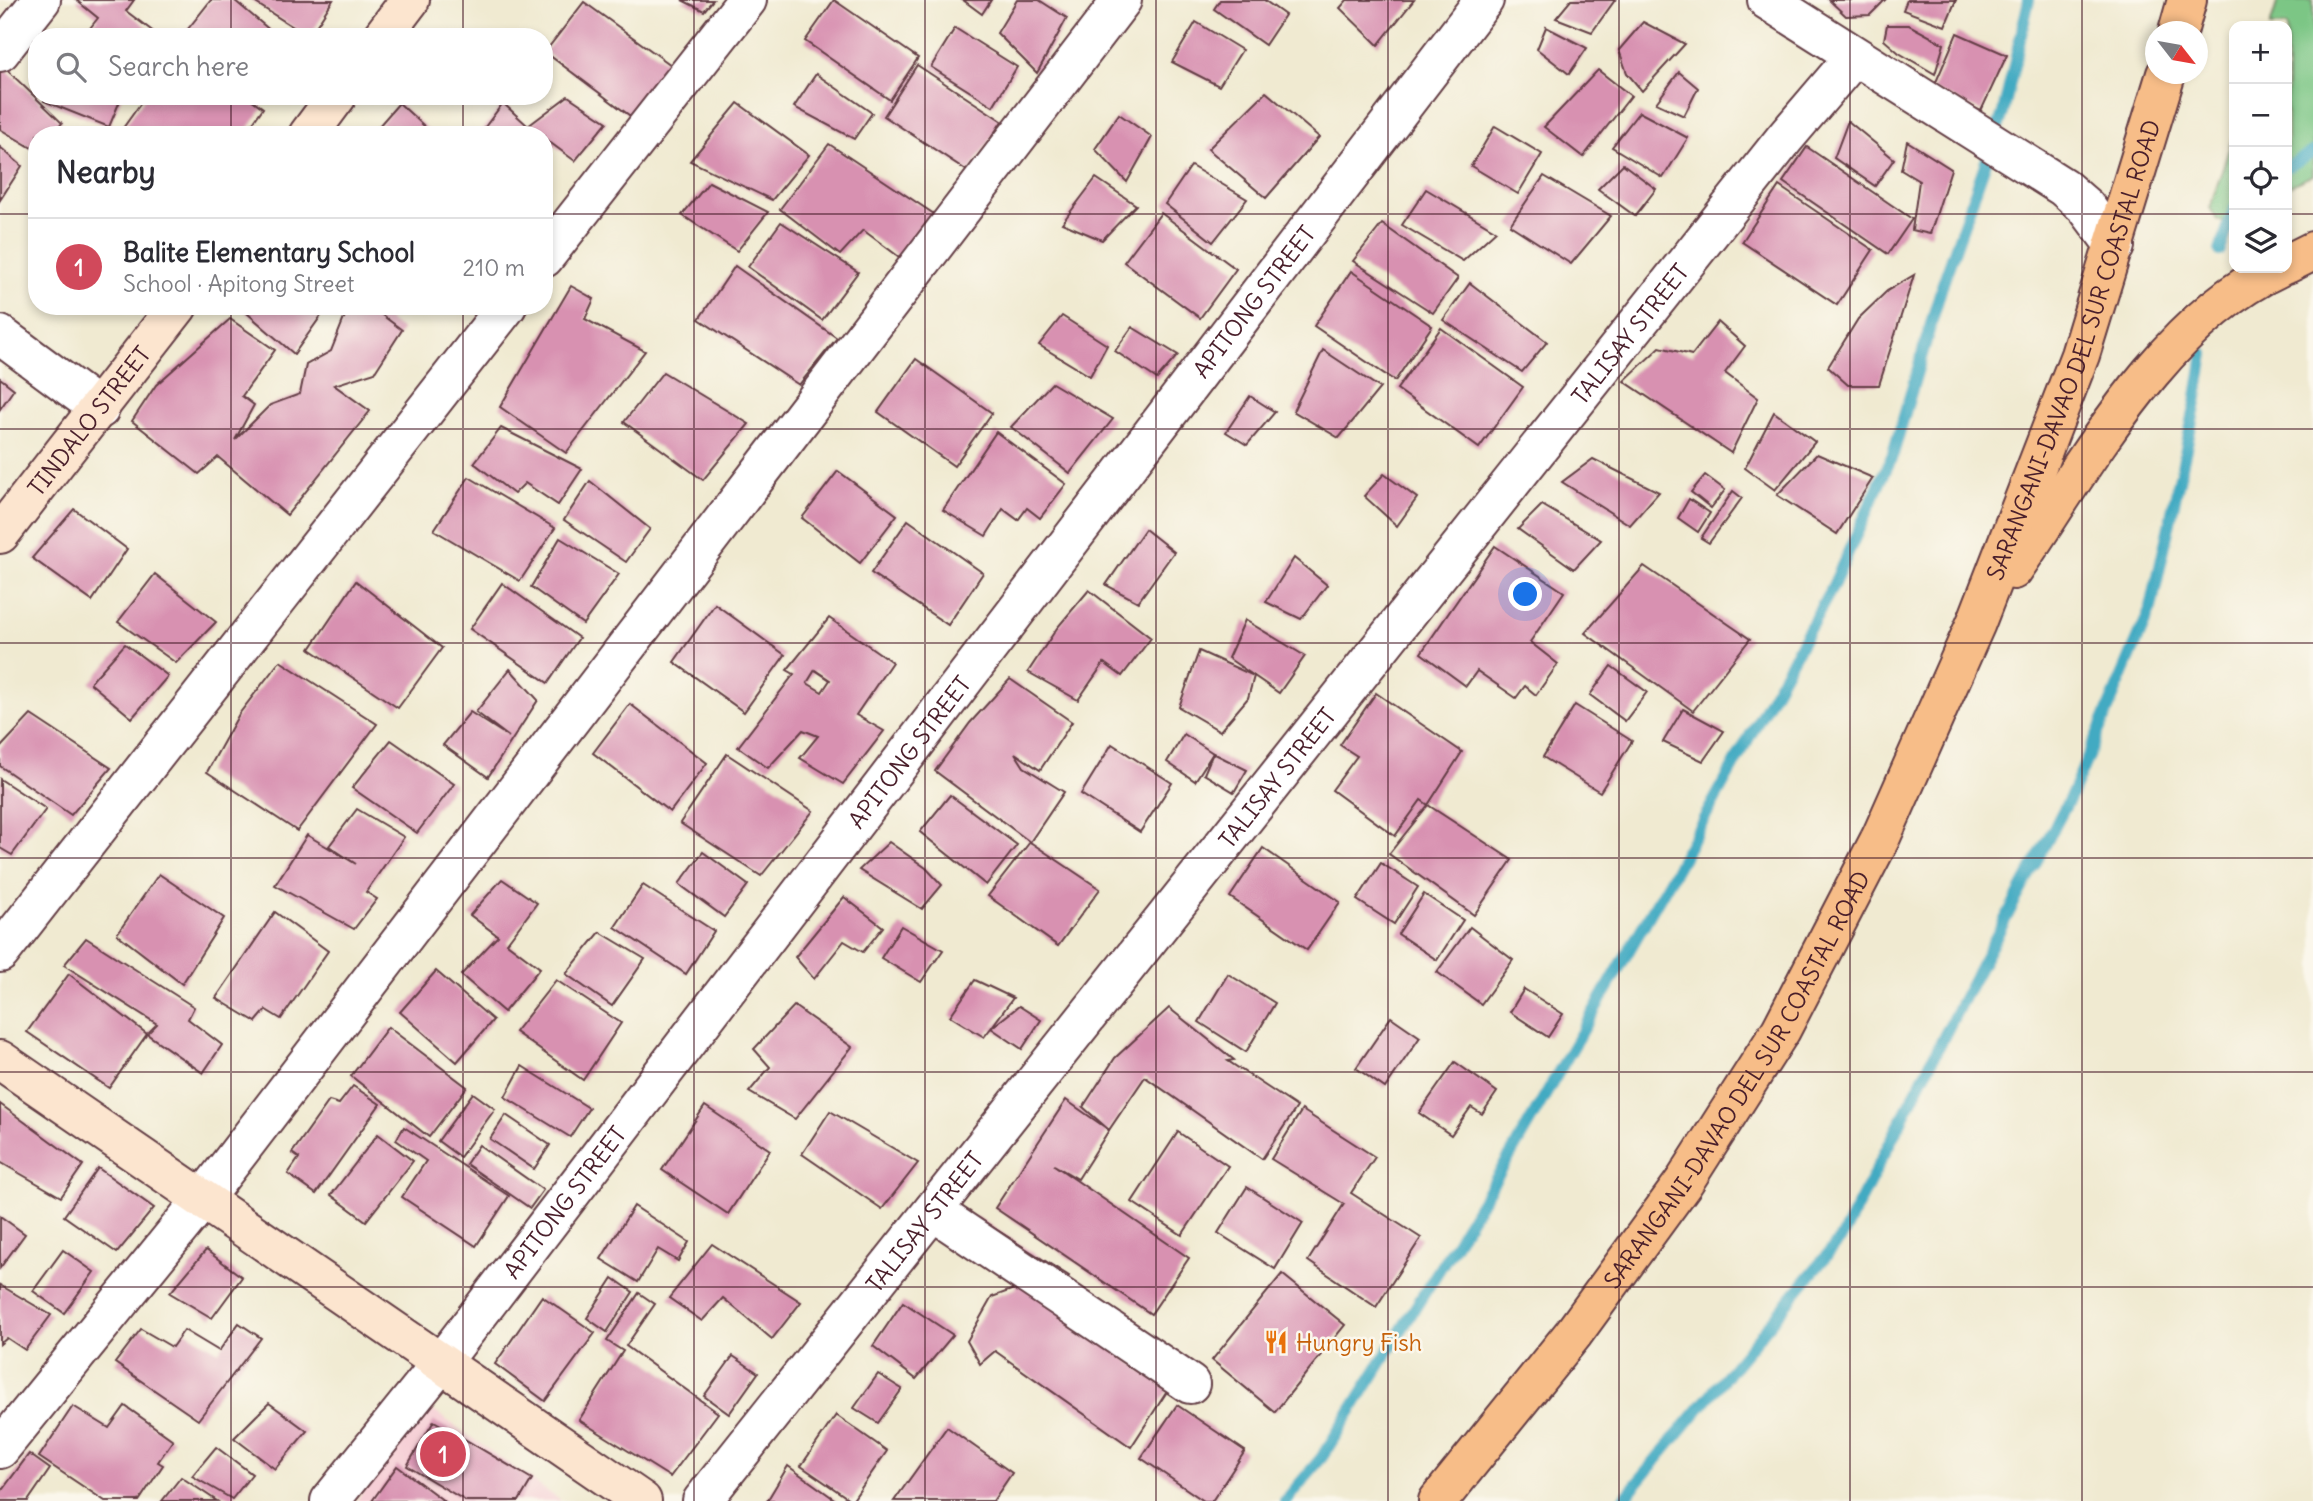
<!DOCTYPE html>
<meta charset="utf-8">
<style>
:root{--surface:#fff;--page:#f7f7f7;--text:#2b2b33;--muted:#7c7c81;--line:#e1e1e2;--accent:#d1495b}
body{margin:0;font-family:Delius,sans-serif;background:var(--page);color:var(--text)}
.controls{position:absolute;right:21px;top:21px;display:grid;overflow:hidden;border-radius:14px;box-shadow:0 4px 10px #0003}
.controls button{width:63px;height:63px;display:grid;place-items:center;padding:0;border:0;border-bottom:2px solid var(--line);background:var(--surface);color:var(--text);font:35px sans-serif}
.compass{position:absolute;left:2145px;top:21px;width:63px;height:63px;border-radius:50%;background:var(--surface);box-shadow:0 4px 10px #0003;rotate:121deg}
.you{position:absolute;left:1526px;top:595px;width:24px;height:24px;margin:-18px;border:5px solid #fff;border-radius:50%;background:#1a73e8;box-shadow:0 0 0 10px #1a73e833}
.badge{display:grid;place-items:center;width:46px;height:46px;border-radius:50%;background:var(--accent);color:#fff;font-size:23px;font-weight:700}
.pin{position:absolute;translate:-50% -50%;border:4px solid #fff;box-shadow:0 2px 7px #0006}
.list{margin:0;padding:0;list-style:none}
h2{display:flex;justify-content:space-between;align-items:center;height:91px;margin:0;padding:0 28px;font-size:30px}
h2 small{font-size:23px;font-weight:400;color:var(--muted)}
.list li{display:grid;grid-template-columns:46px 1fr auto;gap:21px;align-items:center;box-sizing:border-box;height:98px;padding:0 28px;border-top:2px solid var(--line)}
.list b{display:block;font-size:26px;white-space:nowrap}
.list p{margin:0;font-size:23px;white-space:nowrap;color:var(--muted)}
.list em{font-size:23px;font-style:normal;color:var(--muted)}
.icon{flex:none;width:38px;height:38px;fill:none;stroke:currentColor;stroke-width:2;stroke-linecap:round;stroke-linejoin:round}
.map{position:relative;flex:none;width:2313px;height:1501px;overflow:hidden}
.search{position:absolute;background:var(--surface);box-shadow:0 4px 10px #0003;left:28px;top:28px;width:525px;height:77px;display:flex;align-items:center;gap:18px;box-sizing:border-box;padding:0 24px;border-radius:28px;color:var(--muted);font-size:26px}
.panel{position:absolute;background:var(--surface);box-shadow:0 4px 10px #0003;left:28px;top:126px;width:525px;height:189px;border-radius:28px}
.map>svg:first-child{display:block}
</style>
<div class="map">
<svg width="2313" height="1501" viewBox="0 0 2313 1501">
<rect width="100%" height="100%" fill="#fbf7ec"/>
<filter id="ink" filterUnits="userSpaceOnUse"><feTurbulence type="fractalNoise" baseFrequency=".0143" numOctaves="2"/><feDisplacementMap in="SourceGraphic" scale="14" xChannelSelector="R" yChannelSelector="G"/><feConvolveMatrix kernelMatrix="1 2 1 2 8 2 1 2 1" color-interpolation-filters="sRGB"/></filter>
<filter id="wash" filterUnits="userSpaceOnUse"><feTurbulence type="fractalNoise" baseFrequency=".00686" numOctaves="4" result="noise"/><feDisplacementMap in="SourceGraphic" scale="28" xChannelSelector="R" yChannelSelector="G"/><feGaussianBlur stdDeviation="1.57" result="paint"/><feColorMatrix in="noise" values="0 0 0 0 0 0 0 0 0 0 0 0 0 0 0 0 0 1.4 0 .05"/><feComposite in="paint" operator="in"/></filter>
<g filter="url(#wash)">
<rect width="100%" height="100%" fill="#f0ead1"/>
<path fill="#f6cfd6" d="M428 1407 561 1501H356Z"/>
<g fill="#7bc685" stroke="#627258" stroke-width="2">
<path d="M2278 0H2313V175L2287 187V26H2270Z"/>
<path d="M2234 133V219L2226 223 2217 220 2210 208Z"/>
</g>
<g fill="none" stroke-linecap="round" stroke-linejoin="round">
<g stroke="#42aac2" stroke-width="12">
<path d="M2287 167 2313 152"/>
<path d="M2220 251 2234 209"/>
<path d="M1285 1501 1322 1457 1510 1156 1675 871 1832 588 1893 454 1942 286 2003 113 2029 0"/>
<path d="M1622 1501 1842 1237 1964 997 2072 794 2151 608 2196 403 2204 354"/>
</g>
</g>
<g id="blocks">
<g fill="#d891b1" fill-rule="evenodd">
<path d="M76 0H134L126 11 155 33 152 37H83L98 18Z"/>
<path d="M211 0H234L278 37H188L184 34Z"/>
<path d="M251 0H333L309 37Z"/>
<path d="M682 0H713L704 11Z"/>
<path d="M834 0 918 58 890 100 805 41Z"/>
<path d="M963 0H991L982 14Z"/>
<path d="M1017 0H1039L1067 18 1037 73 997 33Z"/>
<path d="M1220 0H1264L1285 15 1265 45 1214 9Z"/>
<path d="M1347 0H1414L1378 45 1340 8Z"/>
<path d="M1571 0H1615L1592 32 1556 18Z"/>
<path d="M1829 0H1885L1870 15 1846 16Z"/>
<path d="M1907 0H1956L1945 26 1903 10Z"/>
<path d="M584 2 671 65 633 118 545 52Z"/>
<path d="M1196 22 1242 50 1219 86 1172 62Z"/>
<path d="M1643 22 1685 44 1642 91 1627 73 1619 50Z"/>
<path d="M1887 25H1909L1944 44 1935 74 1899 53 1884 40Z"/>
<path d="M1546 27 1587 48 1569 74 1537 49Z"/>
<path d="M955 28 1017 67 993 106 931 67Z"/>
<path d="M1957 33 2007 55 1981 111 1933 89Z"/>
<path d="M917 65 1002 121 969 172 884 116Z"/>
<path d="M4 67 62 123 53 135H37V151L0 129V73Z"/>
<path d="M1598 70 1631 96 1583 157 1544 127Z"/>
<path d="M1679 72 1698 88 1684 116 1656 103Z"/>
<path d="M816 74 872 113 854 139 794 107Z"/>
<path d="M1266 92 1319 137 1266 198 1208 149Z"/>
<path d="M47 96H122L109 127 44 101Z"/>
<path d="M146 96H247L263 108 244 135H118Z"/>
<path d="M568 96 607 122 575 161 544 138V135L528 126 537 135H479L503 103 528 126Z"/>
<path d="M399 103 434 135H371Z"/>
<path d="M738 103 809 155 772 200 690 161Z"/>
<path d="M1639 112 1688 138 1663 178 1612 147Z"/>
<path d="M1119 114 1152 137 1127 182 1095 149Z"/>
<path d="M1848 121 1894 159 1875 186 1834 158Z"/>
<path d="M1495 126 1542 154 1518 194 1471 166Z"/>
<path d="M1907 141 1951 169 1930 234 1912 230 1919 181 1901 170Z"/>
<path d="M829 144 934 214 902 259 863 230 840 255 780 209Z"/>
<path d="M0 147 22 166 0 200Z"/>
<path d="M1807 147 1912 219 1888 254 1783 182Z"/>
<path d="M1623 164 1656 189 1635 216 1598 189Z"/>
<path d="M1191 166 1247 199 1213 242 1165 204Z"/>
<path d="M1544 176 1611 216 1571 264 1510 225Z"/>
<path d="M1096 178 1136 205 1102 240 1062 223Z"/>
<path d="M709 182 768 212 737 251 682 215Z"/>
<path d="M1779 186 1873 250 1837 305 1742 242Z"/>
<path d="M1426 189 1496 231 1463 261 1402 225Z"/>
<path d="M1161 213 1236 269 1200 318 1124 262Z"/>
<path d="M781 222 858 272 822 320 748 267Z"/>
<path d="M1382 224 1458 278 1433 313 1353 261Z"/>
<path d="M735 266 837 338 799 385 699 319Z"/>
<path d="M1351 271 1432 326 1395 381 1314 326Z"/>
<path d="M1914 275 1879 385H1848L1828 367 1858 319 1887 291Z"/>
<path d="M1470 283 1547 342 1522 372 1443 320Z"/>
<path d="M571 286 594 299 585 319 645 351 566 453 500 407Z"/>
<path d="M239 306H328L294 354Z"/>
<path d="M349 306H370L402 330 375 372 334 385 370 411 287 515 218 457 199 474 132 421 156 385 230 319 275 350 242 396 254 405 235 440 270 405 300 394 306 365 331 351Z"/>
<path d="M1062 316 1107 345 1090 376 1039 345Z"/>
<path d="M1718 322 1745 346 1725 373 1758 398 1731 453 1624 381 1660 347 1692 355Z"/>
<path d="M1132 327 1178 355 1157 379 1115 351Z"/>
<path d="M1441 328 1523 387 1479 448 1397 389Z"/>
<path d="M1323 350 1380 388 1339 438 1293 411Z"/>
<path d="M916 359 992 413 954 466 878 412Z"/>
<path d="M663 372 749 424 703 480 624 422Z"/>
<path d="M0 378 14 389 0 409Z"/>
<path d="M1052 383 1113 419 1070 473 1011 427Z"/>
<path d="M1250 396 1275 412 1247 445 1226 432Z"/>
<path d="M1774 412 1815 442 1775 490 1745 468Z"/>
<path d="M501 428 582 469 558 505 525 483 514 494 474 463Z"/>
<path d="M996 432 1066 484 1040 518 1027 508 1018 520 1003 509 986 536 943 510Z"/>
<path d="M1817 454 1873 478 1837 534 1777 495Z"/>
<path d="M1593 459 1659 492 1630 525 1562 482Z"/>
<path d="M838 471 897 515 860 563 802 518Z"/>
<path d="M1384 474 1417 498 1397 526 1364 496Z"/>
<path d="M1705 475 1725 490 1711 508 1691 492Z"/>
<path d="M469 477 555 528 520 581 434 530Z"/>
<path d="M590 481 650 529 626 562 564 520Z"/>
<path d="M1733 491 1742 498 1709 543 1701 538Z"/>
<path d="M1689 499 1710 513 1698 532 1678 518Z"/>
<path d="M1542 505 1601 540 1574 569 1518 529Z"/>
<path d="M74 509 127 549 92 601 32 558Z"/>
<path d="M908 520 983 573 948 625 871 573Z"/>
<path d="M1145 529 1174 552 1138 602 1106 585Z"/>
<path d="M560 538 619 574 583 624 531 587Z"/>
<path d="M1495 546 1564 592 1530 642 1558 664 1536 695 1525 686 1516 698 1477 671 1466 686 1421 653Z"/>
<path d="M1294 558 1327 585 1301 619 1266 602Z"/>
<path d="M1644 566 1750 639 1693 711 1585 633Z"/>
<path d="M155 574 216 622 176 663 118 622Z"/>
<path d="M356 581 442 648 398 708 310 649Z"/>
<path d="M502 583 579 638 548 683 470 629Z"/>
<path d="M1089 590 1151 638 1122 676 1104 663 1078 700 1028 672 1057 628Z"/>
<path d="M715 604 785 655 744 712 674 662Z"/>
<path d="M829 618 892 662 856 715 884 731 843 784 800 758 818 736 803 730 768 768 738 747 794 674 787 670ZM815 670 830 680 822 692 807 683Z"/>
<path d="M1245 620 1305 656 1279 693 1228 658Z"/>
<path d="M125 644 168 676 132 718 90 683Z"/>
<path d="M1199 651 1254 676 1248 698 1220 731 1179 707Z"/>
<path d="M280 661 377 724 297 831 207 772 239 714Z"/>
<path d="M1611 666 1647 692 1625 721 1590 695Z"/>
<path d="M510 669 538 700 488 777 443 745 470 712 509 737 476 712Z"/>
<path d="M1010 679 1072 722 1040 770 1015 753 1024 767 1064 792 1030 842 935 771 970 723Z"/>
<path d="M1376 693 1462 752 1428 805 1512 860 1474 915 1389 854 1428 805 1421 800 1395 836 1332 790 1357 756 1340 745Z"/>
<path d="M630 704 707 763 670 812 593 753Z"/>
<path d="M1575 705 1632 741 1600 792 1543 757Z"/>
<path d="M1683 709 1724 731 1703 761 1663 742Z"/>
<path d="M31 715 111 768 71 815 0 766V748Z"/>
<path d="M1184 734 1213 753 1195 781 1167 762Z"/>
<path d="M391 740 454 784 417 833 352 788Z"/>
<path d="M1112 744 1172 783 1140 832 1081 794Z"/>
<path d="M1213 753 1247 770 1234 792 1204 774Z"/>
<path d="M727 754 813 811 761 876 680 823Z"/>
<path d="M0 779 46 809 12 855 0 848Z"/>
<path d="M950 795 1017 845 986 885 920 832Z"/>
<path d="M357 809 404 837 366 892 377 899 354 929 275 885 307 835 356 864 329 846Z"/>
<path d="M889 842 926 868 942 885 922 909 859 870Z"/>
<path d="M1030 842 1100 889 1058 946 988 896Z"/>
<path d="M1263 848 1340 902 1307 950 1230 897Z"/>
<path d="M703 852 748 885 724 917 679 884Z"/>
<path d="M1381 863 1418 887 1394 924 1357 900Z"/>
<path d="M159 874 224 918 182 984 117 934Z"/>
<path d="M502 879 537 903 507 943 540 968 504 1012 461 975 498 936 470 915Z"/>
<path d="M643 885 714 931 686 974 615 927Z"/>
<path d="M1424 894 1463 920 1437 960 1398 934Z"/>
<path d="M844 897 883 927 863 952 844 941 814 979 795 957Z"/>
<path d="M275 912 328 951 281 1019 266 1010 256 1022 216 998Z"/>
<path d="M901 926 943 950 921 982 881 958Z"/>
<path d="M1470 927 1513 960 1481 1004 1437 972Z"/>
<path d="M600 932 645 959 612 1006 566 974Z"/>
<path d="M86 938 194 1007 188 1019 222 1045 203 1073 147 1034 157 1024 64 965Z"/>
<path d="M436 971 493 1020 457 1062 400 1012Z"/>
<path d="M69 974 147 1034 109 1088 27 1032Z"/>
<path d="M1228 974 1275 1003 1246 1052 1199 1022Z"/>
<path d="M556 980 621 1023 583 1080 515 1032Z"/>
<path d="M975 980 1013 998 991 1028 1019 1006 1041 1020 1022 1049 991 1028 984 1037 950 1016Z"/>
<path d="M1524 989 1563 1014 1548 1037 1510 1012Z"/>
<path d="M794 1006 852 1047 795 1119 749 1092 770 1067 754 1049Z"/>
<path d="M1169 1008 1234 1060 1228 1061 1297 1107 1262 1159 1145 1077 1109 1130 1083 1107 1115 1058Z"/>
<path d="M1391 1017 1420 1037 1385 1088 1356 1068Z"/>
<path d="M388 1027 467 1087 429 1137 351 1076Z"/>
<path d="M1455 1062 1497 1092 1482 1114 1471 1107 1451 1135 1419 1113Z"/>
<path d="M522 1066 589 1108 570 1137 505 1097Z"/>
<path d="M353 1086 380 1104 316 1194 288 1174 299 1158 292 1153 329 1101 339 1104Z"/>
<path d="M473 1093 495 1109 460 1157 438 1141Z"/>
<path d="M1066 1100 1109 1130 1078 1179 1054 1165 1189 1258 1151 1314 995 1208Z"/>
<path d="M0 1104 83 1165 61 1197 0 1162Z"/>
<path d="M705 1106 770 1150 728 1214 662 1170Z"/>
<path d="M1302 1110 1375 1157 1351 1193 1421 1238 1376 1307 1308 1261 1344 1204 1271 1159Z"/>
<path d="M830 1111 918 1163 882 1209 802 1154Z"/>
<path d="M506 1115 550 1145 534 1169 490 1139Z"/>
<path d="M404 1127 509 1196 476 1246 402 1197 426 1161 396 1140Z"/>
<path d="M1178 1132 1228 1166 1182 1235 1132 1202Z"/>
<path d="M378 1134 413 1161 366 1221 331 1195Z"/>
<path d="M479 1145 543 1190 530 1208 466 1164Z"/>
<path d="M98 1168 154 1208 117 1253 64 1216Z"/>
<path d="M1247 1187 1303 1223 1275 1269 1218 1233Z"/>
<path d="M634 1206 689 1242 678 1261 658 1249 638 1282 601 1259Z"/>
<path d="M0 1216 25 1234 0 1268Z"/>
<path d="M975 1216 1069 1276 1053 1303 1168 1390 1131 1447 995 1351 980 1364 967 1341 992 1297 1017 1288Z"/>
<path d="M712 1244 801 1302 772 1339 723 1298 702 1321 669 1298Z"/>
<path d="M63 1250 94 1272 64 1313 33 1291Z"/>
<path d="M206 1250 242 1277 212 1318 170 1293Z"/>
<path d="M1282 1274 1345 1325 1275 1412 1212 1360Z"/>
<path d="M613 1278 633 1292 607 1332 587 1318Z"/>
<path d="M0 1285 51 1315 25 1350 7 1338 0 1344Z"/>
<path d="M639 1293 655 1304 626 1346 718 1413 670 1477 579 1420 623 1351 607 1341Z"/>
<path d="M542 1296 595 1333 545 1401 495 1364Z"/>
<path d="M903 1302 953 1335 916 1379 873 1346Z"/>
<path d="M239 1323 261 1338 198 1420 115 1363 141 1329 172 1347 184 1330 219 1351Z"/>
<path d="M733 1356 758 1373 729 1414 704 1396Z"/>
<path d="M878 1374 902 1389 878 1423 854 1408Z"/>
<path d="M269 1403 307 1431 275 1469 234 1438Z"/>
<path d="M1177 1405 1245 1451 1212 1501H1204L1141 1458Z"/>
<path d="M73 1406 109 1428 125 1406 173 1440 158 1462 163 1465 139 1501H105L39 1457Z"/>
<path d="M836 1415 887 1451 852 1501 801 1466Z"/>
<path d="M434 1421 532 1479 519 1501H466L407 1466Z"/>
<path d="M947 1427 1012 1473 993 1501H894Z"/>
<path d="M216 1447 252 1474 232 1499 192 1476Z"/>
<path d="M29 1454 50 1469 28 1501H0V1493Z"/>
<path d="M397 1466 444 1501H372Z"/>
<path d="M788 1466 837 1501H767Z"/>
<path d="M181 1477 217 1501H162Z"/>
</g>
</g>
</g>
<g filter="url(#ink)">
<use href="#blocks" fill-opacity="0" stroke="#633d44" stroke-width="2"/>
<g fill="none" stroke-linecap="round" stroke-linejoin="round">
<g stroke="#633d44" stroke-width="42">
<g id="street">
<path d="M1767 0 2063 187 2086 207 2115 246"/>
<path d="M0 52 41 0"/>
<path d="M544 258 747 0"/>
<path d="M0 335 100 409"/>
<path d="M0 953 507 306"/>
<path d="M933 1211 1190 1384"/>
<path d="M0 1449 203 1199 1122 0"/>
<path id="s1" d="M330 1501 441 1363 1484 0"/>
<path id="s2" d="M702 1501 1785 138 1854 57"/>
</g>
</g>
<g stroke="#633d44" stroke-width="42">
<g id="secondary">
<path d="M382 37 410 0"/>
<path d="M308 135 337 96"/>
<path id="s3" d="M0 534 178 306"/>
<path d="M0 1060 642 1501"/>
</g>
</g>
<g stroke="#633d44" stroke-width="42">
<g id="primary">
<path d="M2178 32 2187 0"/>
<path d="M2287 264 2313 251"/>
<path d="M2013 570C2083 468 2162 321 2278 268"/>
<path id="s4" d="M1438 1501 1573 1334 1684 1182 1781 1030 1881 837 1976 623 2080 355 2166 74"/>
</g>
</g>
<use href="#street" stroke="#fff" stroke-width="38"/>
<use href="#secondary" stroke="#fce5cf" stroke-width="38"/>
<use href="#primary" stroke="#f7bd88" stroke-width="38"/>
</g>
</g>
<path fill="none" stroke="#4a1f2b" stroke-width="2" stroke-opacity="0.55" d="M231 0V37M463 0V37M694 0V1501M925 0V1501M1156 0V1501M1388 0V1501M1619 0V1501M1850 0V1501M2082 0V1501M231 96V135M463 96V135M0 214H37M544 214H2234M2287 214H2313M231 306V1501M463 306V1501M0 429H2313M0 643H2313M0 858H2313M0 1072H2313M0 1287H2313"/>
<defs>
<g id="restaurant-bare" transform="scale(1.89)"><path d="M-5-6h1v4h1v-4h1v4h1v-4h1v5L-1.5 .5V6h-2V.5L-5-1ZM5-6V6H3V1.5H1.5Q1.5-4 5-6Z" fill="#e8710a" stroke="#fbf7ec" stroke-width="2.5" paint-order="stroke"/></g>
</defs>
<g fill-rule="evenodd">
<use href="#restaurant-bare" x="1276" y="1342"/>
</g>
<g text-anchor="middle" dominant-baseline="central" stroke-width="5" stroke-linejoin="round" paint-order="stroke">
<g font-size="23" fill="#4a1f2b" stroke="#fbf7ec">
<text stroke="none"><textPath href="#s1" startOffset="1514">APITONG STREET</textPath></text>
<text stroke="none"><textPath href="#s2" startOffset="1491">TALISAY STREET</textPath></text>
<text stroke="none"><textPath href="#s4" startOffset="1325">SARANGANI-DAVAO DEL SUR COASTAL ROAD</textPath></text>
<text stroke="none"><textPath href="#s3" startOffset="144">TINDALO STREET</textPath></text>
<text stroke="none"><textPath href="#s1" startOffset="947">APITONG STREET</textPath></text>
<text stroke="none"><textPath href="#s2" startOffset="924">TALISAY STREET</textPath></text>
<text stroke="none"><textPath href="#s4" startOffset="518">SARANGANI-DAVAO DEL SUR COASTAL ROAD</textPath></text>
<text stroke="none"><textPath href="#s1" startOffset="380">APITONG STREET</textPath></text>
<text stroke="none"><textPath href="#s2" startOffset="357">TALISAY STREET</textPath></text>
</g>
<g font-size="23" fill="#c56008" stroke="#fbf7ec" text-anchor="start">
<text x="1296" y="1342">Hungry Fish</text>
</g>
</g>
</svg>
<div class="controls">
<button>+</button>
<button>−</button>
<button><svg class="icon" aria-label="locate" viewBox="0 0 24 24"><circle cx="12" cy="12" r="6"/><path d="M12 2v4M12 18v4M2 12h4M18 12h4"/></svg></button>
<button><svg class="icon" aria-label="layers" viewBox="0 0 24 24"><path d="M12 4l9 5-9 5-9-5zM3 14l9 5 9-5"/></svg></button>
</div>
<svg class="compass" viewBox="-18 -18 36 36"><path d="M0-13l5 13h-10z" fill="#e53935"/><path d="M0 13l5-13h-10z" fill="#7c7c81"/></svg>
<div class="you"></div>
<div class="pin badge" style="left:443px;top:1454px">1</div>
<div class="search"><svg class="icon" aria-label="search" viewBox="0 0 24 24"><circle cx="10" cy="10" r="6"/><path d="M15 15l6 6"/></svg>Search here</div>
<section class="panel">
<h2>Nearby<small></small></h2>
<ul class="list">
<li><span class="badge">1</span><div><b>Balite Elementary School</b><p>School · Apitong Street</p></div><em>210 m</em></li>
</ul>
</section>
</div>
